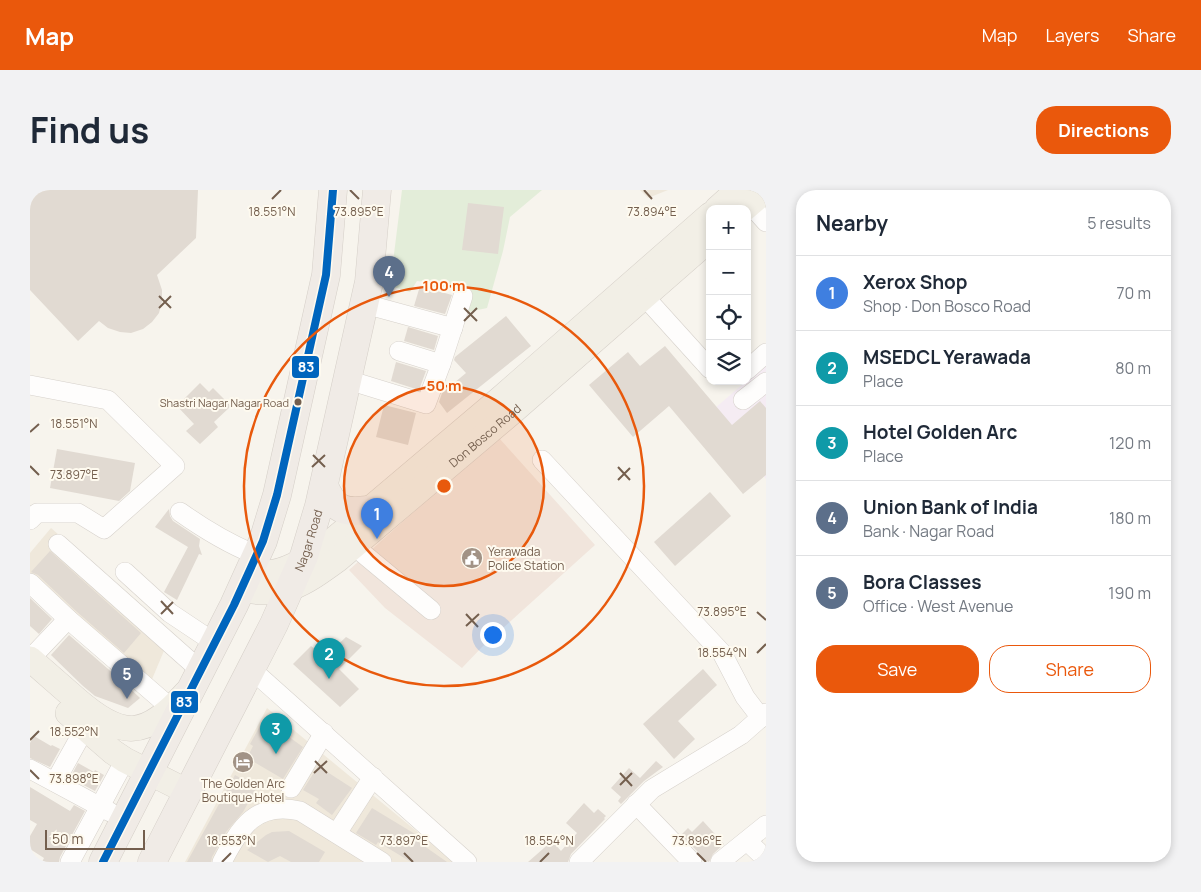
<!DOCTYPE html>
<meta charset="utf-8">
<style>
:root{--surface:#fff;--page:#f2f2f3;--text:#1f2937;--muted:#747a83;--line:#e0e1e3;--accent:#ea580c}
body{margin:0;font-family:Manrope,sans-serif;background:var(--page);color:var(--text)}
.controls{position:absolute;right:15px;top:15px;display:grid;overflow:hidden;border-radius:10px;box-shadow:0 2px 8px #0003}
.controls button{width:45px;height:45px;display:grid;place-items:center;padding:0;border:0;border-bottom:1px solid var(--line);background:var(--surface);color:var(--text);font:25px sans-serif}
.scale{position:absolute;left:15px;bottom:12px;width:100px;box-sizing:border-box;padding-left:5px;border:2px solid #745f4e;border-top:0;font-size:14px;line-height:18px;white-space:nowrap;color:#745f4e;-webkit-text-stroke:4px #fefaef;paint-order:stroke}
.you{position:absolute;left:462px;top:444px;width:18px;height:18px;margin:-12px;border:4px solid #fff;border-radius:50%;background:#1a73e8;box-shadow:0 0 0 8px #1a73e833}
.badge{display:grid;place-items:center;width:32px;height:32px;border-radius:50%;background:var(--accent);color:#fff;font-size:16px;font-weight:700}
.pin{position:absolute;translate:-50% -41px;filter:drop-shadow(0 1px 2px #0008)}
.pin::after{content:'';position:absolute;top:26px;width:18px;height:15px;background:inherit;clip-path:polygon(0 0,100% 0,50% 100%)}
.list{margin:0;padding:0;list-style:none}
h2{display:flex;justify-content:space-between;align-items:center;height:65px;margin:0;padding:0 20px;font-size:21px}
h2 small{font-size:16px;font-weight:400;color:var(--muted)}
.list li{display:grid;grid-template-columns:32px 1fr auto;gap:15px;align-items:center;box-sizing:border-box;height:75px;padding:0 20px;border-top:1px solid var(--line)}
.list b{display:block;font-size:19px;white-space:nowrap}
.list p{margin:0;font-size:16px;white-space:nowrap;color:var(--muted)}
.list em{font-size:16px;font-style:normal;color:var(--muted)}
.actions{display:flex;gap:10px;padding:15px 20px}
.actions a{flex:1;padding:11px 0;border:1px solid var(--accent);border-radius:20px;text-align:center;font-size:18px;color:var(--accent)}
.actions .main{background:var(--accent);color:#fff}
.icon{flex:none;width:28px;height:28px;fill:none;stroke:currentColor;stroke-width:2;stroke-linecap:round;stroke-linejoin:round}
.map{position:relative;flex:none;width:736px;height:672px;overflow:hidden;border-radius:20px}
header{display:flex;align-items:center;gap:30px;box-sizing:border-box;height:70px;padding:0 25px;background:var(--accent);color:#fff}
header strong{font-size:24px}
nav{display:flex;gap:28px;margin-inline-start:auto;font-size:18px}
.intro{display:flex;align-items:center;justify-content:space-between;box-sizing:border-box;height:120px;padding:0 30px}
h1{margin:0;font-size:35px}
.button{padding:12px 22px;border-radius:20px;background:var(--accent);color:#fff;font-size:18px;font-weight:700}
main{display:flex;gap:30px;padding:0 30px}
aside{flex:1;background:var(--surface);border-radius:20px;box-shadow:0 2px 8px #0003}
.map>svg:first-child{display:block}
</style>
<header>
<strong>Map</strong>
<nav><a>Map</a><a>Layers</a><a>Share</a></nav>
</header>
<div class="intro"><h1>Find us</h1><a class="button">Directions</a></div>
<main>
<div class="map">
<svg width="736" height="672" viewBox="0 0 736 672">
<rect width="100%" height="100%" fill="#f7f4ed"/>
<g fill="#efe8db">
<path d="M610 0H638L618 8Z"/>
<path d="M21 338 141 444 120 494 0 389V363Z"/>
<path d="M237 518 424 672H155Z"/>
</g>
<path fill="#f1e5dc" d="M469 248 565 355 452 457 432 478 355 418 319 380 378 327Z"/>
<path fill="#f5ecf3" d="M736 174V289L684 219Z"/>
<path fill="#e3edd9" d="M372 0H512L480 27 473 61 457 118 438 122 434 97 387 91 380 102 360 96Z"/>
<g fill="#e1dad2">
<path d="M0 0H168L166 48 127 85 132 100V111L129 123 122 132 113 139 101 143 90 142 78 138 69 131 48 151 0 100Z"/>
<path d="M438 13 474 17 468 64 432 60Z"/>
<path d="M390 96 422 105 415 124 384 116Z"/>
<path d="M476 126 501 156 417 223 409 212 412 203 436 183 424 170 425 167Z"/>
<path d="M378 137 408 146 404 160 374 151Z"/>
<path d="M635 156 702 235 730 211 736 218V285L713 304 639 216 603 247 559 195 598 162 610 176Z"/>
<path d="M366 172 396 181 389 200 361 191Z"/>
<path d="M170 193 179 202 183 198 201 216 184 232 188 237 170 254 156 241 164 234 147 216Z"/>
<path d="M354 215 386 223 378 255 346 247Z"/>
<path d="M27 259 105 273 100 301 89 311 20 298Z"/>
<path d="M680 302 701 326 645 376 624 352Z"/>
<path d="M139 319 140 326 143 331 170 349 169 356 172 365 169 364 147 410 134 402 158 357 125 337Z"/>
<path d="M20 361 111 443 94 463 46 421 8 385 1 382Z"/>
<path d="M0 408 22 429 9 444 0 436Z"/>
<path d="M39 445 93 492 110 508 98 518 65 506 53 496 21 465Z"/>
<path d="M316 447 332 456 309 479 329 499 310 517 263 474 281 456 295 467Z"/>
<path d="M673 479 687 495 648 531 665 549 644 569 613 534Z"/>
<path d="M237 531 273 557 253 589 217 568 223 556 220 554 230 536 233 538Z"/>
<path d="M4 546 21 556 22 555 30 559 20 577 0 568V553Z"/>
<path d="M626 571 633 577 614 591 591 614 588 611 591 607 581 598 599 578 610 588Z"/>
<path d="M48 573 64 582 65 580 74 585 65 601 40 588Z"/>
<path d="M288 576 322 598 302 625 286 613 289 609 273 600Z"/>
<path d="M205 585 227 597 213 622 196 642 182 667 181 672H157Z"/>
<path d="M0 597 40 621 44 615 55 621 30 667 29 672H12L14 668 0 659V646L7 634 0 630Z"/>
<path d="M554 613 564 623 568 619 576 626 574 628 575 629 541 664 538 672H498L522 651 531 661 547 643 536 633Z"/>
<path d="M342 618 390 647 387 651 417 672H381L348 652 346 655 326 643Z"/>
<path d="M673 631 694 654 683 664 679 672 674 670 673 671 670 664 651 645 658 638 662 642Z"/>
<path d="M259 641 295 662 289 672H261L250 666 238 672 217 660 236 645 242 642Z"/>
</g>
<g fill="none" stroke-linecap="round" stroke-linejoin="round">
<g stroke="#d6d1cb" stroke-width="20">
<g id="minor">
<path d="M720 14 736 32"/>
<path d="M614 106 680 179"/>
<path d="M335 114 423 138"/>
<path d="M369 161 411 174"/>
<path d="M717 180 736 163"/>
<path d="M318 190 396 214 411 174 433 106"/>
<path d="M0 195 78 210 145 276 74 339 48 323H7L0 330"/>
<path d="M713 210 736 192"/>
<path d="M512 270 692 463 715 507 731 528"/>
<path d="M150 322C174 339 199 354 226 365"/>
<path d="M28 354 171 481"/>
<path d="M324 356 401 420"/>
<path d="M95 382 140 423 185 453"/>
<path d="M0 393 38 429 142 519"/>
<path d="M0 469 38 429"/>
<path d="M221 479 437 672"/>
<path d="M0 579 80 622"/>
<path d="M25 592 55 538"/>
<path d="M261 598 294 543"/>
<path d="M606 614 662 672"/>
<path d="M307 643 343 587"/>
<path d="M717 651 736 669"/>
<path d="M40 672 95 570"/>
<path d="M192 672C210 637 226 611 270 621L352 672"/>
<path d="M549 672 622 599 711 545 736 523"/>
<path d="M690 672 736 635"/>
</g>
</g>
<g stroke="#d5cfc8" stroke-width="26">
<g id="major">
<path d="M687 19 708 0"/>
<path d="M714 19 736 0"/>
<path d="M220 379C225 380 231 382 236 383 256 383 279 367 295 357L470 209 680 25"/>
<path id="s1" d="M211 399C253 409 274 394 307 370L482 222 680 49"/>
<path d="M0 469C16 483 31 496 47 510 92 549 115 549 156 503"/>
<path d="M38 523 83 562 95 570 158 602"/>
</g>
</g>
<g stroke="#d5cfc8" stroke-width="29">
<g id="highway">
<path d="M294 296C305 320 313 323 338 320"/>
<path d="M73 672 204 415 233 351 247 305 296 85 303 0"/>
<path id="s2" d="M122 672 244 434 274 366 289 316 339 92 347 0"/>
</g>
</g>
<use href="#minor" stroke="#fefdfc" stroke-width="19"/>
<use href="#major" stroke="#f2efe6" stroke-width="25"/>
<use href="#highway" stroke="#f0ebe6" stroke-width="28"/>
<g stroke="#fefaef" stroke-width="11">
<path id="bus-1" d="M73 672 204 415 233 351 247 305 296 85 303 0"/>
</g>
<use href="#bus-1" stroke="#0065bd" stroke-width="8"/>
</g>
<path fill="none" stroke="#745f4e" stroke-width="2" d="M320 0 329 9M614 0 622 9M242 9 251 0M129 106 141 118M129 118 141 106M434 118 447 131M434 131 447 118M0 242 9 234M283 265 295 277M0 276 9 285M282 277 295 265M588 277 600 290M588 290 600 278M131 411 143 424M727 422 736 430M131 424 143 412M436 424 448 437M436 436 449 424M727 463 736 454M0 550 9 541M285 571 297 583M0 580 9 589M284 583 297 571M590 583 602 596M590 595 602 583M374 663 383 672M667 663 676 672M192 672 201 663M510 672 519 663"/>
<circle cx="414" cy="296" r="100" fill="#e8590c" fill-opacity=".12"/>
<g fill="none" stroke="#e8590c" stroke-width="2.5">
<circle cx="414" cy="296" r="100"/>
<circle cx="414" cy="296" r="200"/>
</g>
<defs>
<g id="civic-disc" transform="scale(1.125)"><circle r="9.5" fill="#a29386" stroke="#fefaef"/><path d="M-.6-6.5H3V-4.5H.6V-3L4-1V1h2V6H-6V1h2V-1L-.6-3ZM-1.2 2.5V6h2.4V2.5Z" fill="#fff"/></g>
<g id="hotel-disc" transform="scale(1.125)"><circle r="9.5" fill="#a29386" stroke="#fefaef"/><path d="M-6-4.5h1.5V1H6V5H4.5V3h-9V5H-6ZM-4 0a1.8 1.8 0 1 1 3.6 0ZM.5 0V-2.5h3Q6-2.5 6 0Z" fill="#fff"/></g>
</defs>
<g fill-rule="evenodd">
<use href="#civic-disc" x="442" y="368"/>
<use href="#hotel-disc" x="213" y="572"/>
</g>
<circle fill="#745f4e" stroke="#fefaef" stroke-width="2" cx="268" cy="212" r="4.5"/>
<g text-anchor="middle" dominant-baseline="central" stroke-width="4" stroke-linejoin="round" paint-order="stroke">
<g font-size="11" fill="#745f4e" stroke="#fefaef" text-anchor="end">
<text x="259" y="212">Shastri Nagar Nagar Road</text>
</g>
<g font-size="12" fill="#745f4e" stroke="#fefaef">
<text stroke="none"><textPath href="#s1" startOffset="298">Don Bosco Road</textPath></text>
<text stroke="none"><textPath href="#s2" startOffset="358">Nagar Road</textPath></text>
</g>
<g font-size="12" fill="#745f4e" stroke="#fefaef" text-anchor="start">
<text x="458" y="361">Yerawada<tspan x="458" dy="14">Police Station</tspan></text>
<text x="213" y="593" text-anchor="middle">The Golden Arc<tspan x="213" dy="14">Boutique Hotel</tspan></text>
</g>
</g>
<g font-size="12" text-anchor="middle" fill="#745f4e" stroke="#fefaef" stroke-width="4" stroke-linejoin="round" paint-order="stroke">
<text x="242" y="26">18.551°N</text>
<text x="329" y="26">73.895°E</text>
<text x="622" y="26">73.894°E</text>
<text x="44" y="238">18.551°N</text>
<text x="44" y="289">73.897°E</text>
<text x="692" y="426">73.895°E</text>
<text x="692" y="467">18.554°N</text>
<text x="44" y="546">18.552°N</text>
<text x="44" y="593">73.898°E</text>
<text x="374" y="655">73.897°E</text>
<text x="667" y="655">73.896°E</text>
<text x="201" y="655">18.553°N</text>
<text x="519" y="655">18.554°N</text>
</g>
<circle cx="414" cy="296" r="8" fill="#e8590c" stroke="#fefaef" stroke-width="2.5"/>
<g font-size="15" text-anchor="middle" font-weight="bold" fill="#e8590c" stroke="#fefaef" stroke-width="4" stroke-linejoin="round" paint-order="stroke">
<text x="414" y="101">100 m</text>
<text x="414" y="201">50 m</text>
</g>
<g stroke="#fefaef" stroke-width="2">
<rect x="261" y="165" width="29" height="24" rx="5" fill="#0065bd"/>
<rect x="140" y="500" width="29" height="24" rx="5" fill="#0065bd"/>
</g>
<g font-size="14" text-anchor="middle" font-weight="bold" fill="#fff">
<text x="276" y="182">83</text>
<text x="154" y="517">83</text>
</g>
</svg>
<div class="controls">
<button>+</button>
<button>−</button>
<button><svg class="icon" aria-label="locate" viewBox="0 0 24 24"><circle cx="12" cy="12" r="6"/><path d="M12 2v4M12 18v4M2 12h4M18 12h4"/></svg></button>
<button><svg class="icon" aria-label="layers" viewBox="0 0 24 24"><path d="M12 4l9 5-9 5-9-5zM3 14l9 5 9-5"/></svg></button>
</div>
<div class="scale">50 m</div>
<div class="you"></div>
<div class="pin badge" style="left:347px;top:349px;background:#3f7fe0">1</div>
<div class="pin badge" style="left:299px;top:489px;background:#0f9aa8">2</div>
<div class="pin badge" style="left:246px;top:564px;background:#0f9aa8">3</div>
<div class="pin badge" style="left:359px;top:107px;background:#5c6f8a">4</div>
<div class="pin badge" style="left:97px;top:509px;background:#5c6f8a">5</div>
</div>
<aside>
<h2>Nearby<small>5 results</small></h2>
<ul class="list">
<li><span class="badge" style="background:#3f7fe0">1</span><div><b>Xerox Shop</b><p>Shop · Don Bosco Road</p></div><em>70 m</em></li>
<li><span class="badge" style="background:#0f9aa8">2</span><div><b>MSEDCL Yerawada</b><p>Place</p></div><em>80 m</em></li>
<li><span class="badge" style="background:#0f9aa8">3</span><div><b>Hotel Golden Arc</b><p>Place</p></div><em>120 m</em></li>
<li><span class="badge" style="background:#5c6f8a">4</span><div><b>Union Bank of India</b><p>Bank · Nagar Road</p></div><em>180 m</em></li>
<li><span class="badge" style="background:#5c6f8a">5</span><div><b>Bora Classes</b><p>Office · West Avenue</p></div><em>190 m</em></li>
</ul>
<div class="actions"><a class="main">Save</a><a>Share</a></div>
</aside>
</main>
